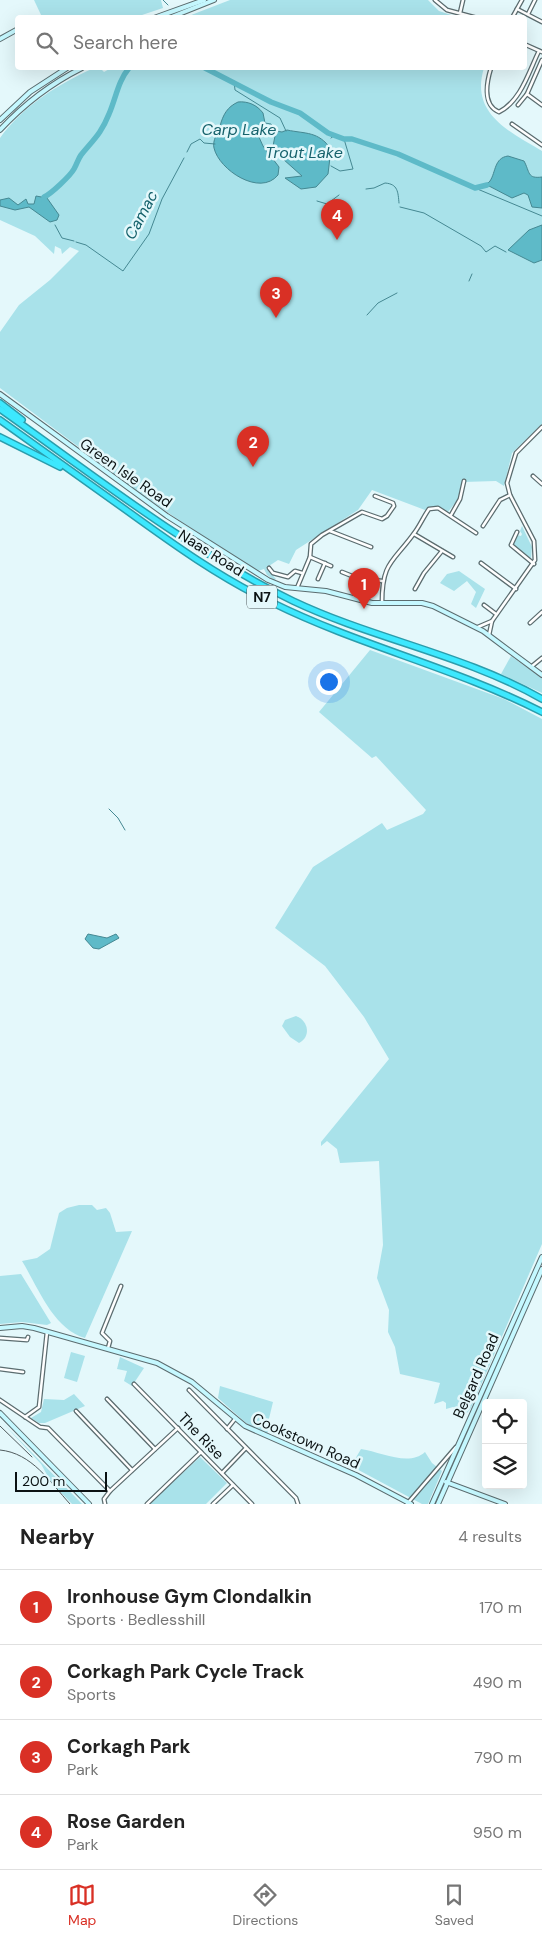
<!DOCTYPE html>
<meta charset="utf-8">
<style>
:root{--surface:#fff;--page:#f6f6f6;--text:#222;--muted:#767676;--line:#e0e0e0;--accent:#d93025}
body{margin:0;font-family:"DM Sans",sans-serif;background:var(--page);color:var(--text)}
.controls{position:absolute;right:15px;bottom:15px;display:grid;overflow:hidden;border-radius:5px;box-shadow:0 5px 20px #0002}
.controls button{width:45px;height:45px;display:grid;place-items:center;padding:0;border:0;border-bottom:1px solid var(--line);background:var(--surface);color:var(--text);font:25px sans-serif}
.scale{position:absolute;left:15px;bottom:12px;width:92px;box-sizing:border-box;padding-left:5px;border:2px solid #0b1213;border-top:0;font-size:14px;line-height:18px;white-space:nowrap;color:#0b1213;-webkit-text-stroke:4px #e4f8fb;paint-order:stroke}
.you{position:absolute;left:328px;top:681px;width:18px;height:18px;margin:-12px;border:4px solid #fff;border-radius:50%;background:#1a73e8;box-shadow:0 0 0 8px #1a73e833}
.badge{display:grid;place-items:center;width:32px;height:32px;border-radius:50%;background:var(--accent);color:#fff;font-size:16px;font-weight:700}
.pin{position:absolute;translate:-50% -41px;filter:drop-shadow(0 1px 2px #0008)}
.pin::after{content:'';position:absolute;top:26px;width:18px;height:15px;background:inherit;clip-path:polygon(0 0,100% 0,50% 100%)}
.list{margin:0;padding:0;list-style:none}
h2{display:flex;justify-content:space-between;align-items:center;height:65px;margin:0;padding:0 20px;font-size:21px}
h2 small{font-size:16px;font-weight:400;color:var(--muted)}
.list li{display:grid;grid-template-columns:32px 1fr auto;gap:15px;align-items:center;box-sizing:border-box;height:75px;padding:0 20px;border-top:1px solid var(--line)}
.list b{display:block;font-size:19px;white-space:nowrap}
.list p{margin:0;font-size:16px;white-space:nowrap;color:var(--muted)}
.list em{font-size:16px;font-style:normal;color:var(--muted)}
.icon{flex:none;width:28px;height:28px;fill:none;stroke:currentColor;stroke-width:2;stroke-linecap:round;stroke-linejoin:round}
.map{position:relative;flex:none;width:542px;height:1504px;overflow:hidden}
.search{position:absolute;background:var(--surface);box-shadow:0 5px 20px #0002;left:15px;right:15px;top:15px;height:55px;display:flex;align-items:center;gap:12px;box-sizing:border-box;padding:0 18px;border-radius:5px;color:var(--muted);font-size:19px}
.sheet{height:365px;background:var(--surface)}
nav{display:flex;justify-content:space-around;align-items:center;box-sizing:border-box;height:70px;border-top:1px solid var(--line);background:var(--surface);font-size:14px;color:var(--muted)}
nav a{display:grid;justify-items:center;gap:2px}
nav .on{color:var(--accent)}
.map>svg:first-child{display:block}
</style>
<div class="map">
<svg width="542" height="1504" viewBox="0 0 542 1504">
<rect width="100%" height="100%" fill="#e4f8fb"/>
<g fill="#a9e2ea">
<path d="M34 0H161L163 8 136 17H42Z"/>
<path d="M230 0H428L439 11 457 17H186Z"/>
<path d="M94 68H100L104 72 111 68H484C470 113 508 131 542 151V424L512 453 504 486 496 481 463 482 459 498 448 512 433 506 425 510 372 490 358 510 296 550 289 564 278 560 266 568 276 579 274 580 267 575 264 569 258 571 183 523 127 484 125 477 120 478 0 388V332L19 305 50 280 79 251 70 247 62 254 61 249 55 246 54 254 35 236 0 220V138C23 106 58 84 94 68Z"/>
<path d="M522 526 532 547 531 558 512 545 517 535 521 536 522 534 520 531Z"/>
<path d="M459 571 485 589 476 608 471 604 476 592 467 581 454 591 440 583 447 574Z"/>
<path d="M370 650 504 699 542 719V1244L471 1408 467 1413 453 1407 446 1409V1403L443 1401 434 1404 440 1383 400 1374 395 1347 388 1332 389 1310 377 1278 383 1245 379 1161 340 1163 337 1149 327 1141 321 1146V1142L389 1059 364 1017 325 966 275 928 313 867 382 823 387 830 423 814 426 810 376 756 372 758 319 712Z"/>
<path d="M511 656 542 678V693L501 674Z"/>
<path d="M296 1016C309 1021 311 1037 299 1043L290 1037 282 1026 285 1020Z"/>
<path d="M79 1205H92L97 1210 106 1208 110 1213 116 1232 132 1231 85 1338C53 1329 38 1287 22 1261L37 1258 50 1249 59 1213 67 1208Z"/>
<path d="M21 1274 51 1323 47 1325 22 1322 0 1324V1276Z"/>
<path d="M71 1352 85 1356 77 1382 64 1378Z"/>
<path d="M120 1357 144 1368 132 1386 124 1381 127 1371 117 1369Z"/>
<path d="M220 1386 273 1402 267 1427 268 1435 246 1423 218 1398Z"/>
<path d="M74 1394 85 1406 45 1423H39L31 1418 41 1412 44 1399 64 1400Z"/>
<path d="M0 1420 82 1504H72L51 1482 41 1464Z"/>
<path d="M361 1449C381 1452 409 1467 425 1452L432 1463 442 1471 428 1504H422L351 1466Z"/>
<path d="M200 1457 227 1483 206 1504H149Z"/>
</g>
<g fill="#5ebac8" stroke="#458892">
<path d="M238 102C248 101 257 105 263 113L265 123 258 135 263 146 279 167 278 175C260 197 219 170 214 148 212 141 218 132 220 126 223 115 227 107 238 102Z"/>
<path d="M287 130C306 134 318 131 331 149L328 174 316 187 301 189 285 178 302 176 283 159 273 146 276 131 282 132Z"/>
<path d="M508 156 524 161C530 172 527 179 542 177V208L532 207 528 195 524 193 512 198 489 186 481 187C482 185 488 184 490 181 496 172 494 158 508 156Z"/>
<path d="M36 196 47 198 59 215 57 220 50 222 29 207 15 210 0 206V200L9 198 18 205 26 199 28 204H34Z"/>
<path d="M542 225V260L534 263 508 250 529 230Z"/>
<path d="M88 934 107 938 116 934 119 938 99 949 93 948 85 939Z"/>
</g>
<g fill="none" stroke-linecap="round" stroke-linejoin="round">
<g stroke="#458892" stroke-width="1">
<path d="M163 0 168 5"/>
<path d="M234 81 235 90 280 118 286 131"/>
<path d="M265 123 271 124 277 132"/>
<path d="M331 138 335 135"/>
<path d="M187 152 191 144 200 139 204 143 215 144"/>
<path d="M331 166 340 171 353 169 344 139"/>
<path d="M475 188 542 216"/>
<path d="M366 189 374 188 385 183C398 184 398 192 399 203"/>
<path d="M317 201 327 204 339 195"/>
<path d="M400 207 424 213 481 246 486 252 495 246 506 252"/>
<path d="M55 225 62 238 74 241"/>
<path d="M76 242 86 245 123 271 149 234 162 199 184 158"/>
<path d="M469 281 472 274"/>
<path d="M367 315 378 303 397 293"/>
<path d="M109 809 118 818 125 830"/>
</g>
<g stroke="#5ebac8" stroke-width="5.5">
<path d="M205 68 271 102 300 113 328 133 344 139H352L398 154 475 188 487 185"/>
<path d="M44 203V197C51 194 70 176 74 169 77 164 78 159 81 155 94 139 101 134 109 114 116 98 118 81 129 68"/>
</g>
<g stroke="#5b6c6f" stroke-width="5">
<g id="street">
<path d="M435 0 447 10 477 18"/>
<path d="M517 9 542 22"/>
<path d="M460 13 463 0"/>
<path d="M528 14 535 0"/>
<path d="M512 18 522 0"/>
<path d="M524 44 542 52"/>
<path d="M491 68C487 81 482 105 499 112 521 101 529 71 539 51"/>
<path d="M527 94 542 105"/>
<path d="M518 105 527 94 542 60"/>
<path d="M512 124 542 145"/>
<path d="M533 476 542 484"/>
<path d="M451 515 460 499 464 481"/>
<path d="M483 526 500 500 510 495"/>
<path d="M330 531 371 547"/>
<path d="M517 532 511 545 534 564"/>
<path d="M414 534 453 557"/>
<path d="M310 557 331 566"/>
<path d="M481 563 516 589"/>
<path d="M269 568 273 573 288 577 295 571 302 573"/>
<path d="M342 572 357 578 382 581"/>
<path d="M318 579 325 563"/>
<path d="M297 588 310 557 311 544 322 535 362 512 382 519 387 516 394 506 393 503 375 496"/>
<path d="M415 589 424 573 442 551"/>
<path d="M382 603C382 561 393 563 415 532 420 525 424 516 429 509L438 508 476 533"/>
<path d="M484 605 496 614"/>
<path d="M530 623 542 612"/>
<path d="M478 627 492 621 535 560 534 541 510 495 507 483 516 453 542 427"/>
<path d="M489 635 492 621"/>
<path d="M531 667 542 658"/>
<path d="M0 1338 27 1340 28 1337"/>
<path d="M108 1348 110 1341 102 1333 121 1286"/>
<path d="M0 1369 23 1372"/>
<path d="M134 1384 252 1504"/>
<path d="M189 1390 296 1498 298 1504"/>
<path d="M107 1399 155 1449"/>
<path d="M0 1400 40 1427 48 1428 110 1491"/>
<path d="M76 1411 132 1470"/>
<path d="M25 1417 39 1407 47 1332"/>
<path d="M227 1429 235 1419"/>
<path d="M222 1473 246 1448"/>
<path d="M105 1504 104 1499 110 1491 178 1428"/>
<path d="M147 1504 201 1452"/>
<path d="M213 1504 233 1485"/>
<path d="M407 1504 456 1447"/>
</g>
</g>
<g stroke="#5b6c6f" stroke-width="6">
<g id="secondary">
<path d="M154 18 204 0"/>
<path d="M169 18 214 0"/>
<path d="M0 39 18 29"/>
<path d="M0 120 30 92 67 68"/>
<path d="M0 130C25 103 50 84 82 68"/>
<path d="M0 394 167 516 268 580 285 587 326 591 372 603H422L433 606 483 631 542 675"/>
<path d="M0 1328 22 1326 34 1328 157 1363 192 1382 245 1426 356 1475 411 1504"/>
<path d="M0 1413 89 1504"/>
<path d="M446 1482 505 1504"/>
<path d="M432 1504 542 1257"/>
<path d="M438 1504 542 1269"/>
</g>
</g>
<g stroke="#2c9dac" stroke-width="8">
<g id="highway">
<path d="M0 403 22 420"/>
<path d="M0 409C95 476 188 550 293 601 373 639 465 655 542 699"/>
<path d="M0 420C42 450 84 480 126 510 173 544 220 578 273 603 360 646 456 668 542 712"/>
<path d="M0 437 60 467"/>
</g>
</g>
<use href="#street" stroke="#fff" stroke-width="2.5"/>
<use href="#secondary" stroke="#c5f8ff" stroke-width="4"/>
<use href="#highway" stroke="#3de8fe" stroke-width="5"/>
<g stroke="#505b5d" stroke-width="1">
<path d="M0 1426 32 1457"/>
<path d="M0 1450C32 1453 50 1482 70 1504"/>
</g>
</g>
<g text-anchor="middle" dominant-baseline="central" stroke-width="5" stroke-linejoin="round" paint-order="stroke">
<rect fill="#e4f8fb" stroke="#4c5759" stroke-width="1" x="247" y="585.5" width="30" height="23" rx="4"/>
<g font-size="14" font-weight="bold" fill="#0b1213">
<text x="262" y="597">N7</text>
</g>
<g font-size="15" fill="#0b1213" stroke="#e4f8fb">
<text transform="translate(126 473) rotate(35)">Green Isle Road</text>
<text transform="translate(211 553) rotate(32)">Naas Road</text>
<text transform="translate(476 1376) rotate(-66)">Belgard Road</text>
<text transform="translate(201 1436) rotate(46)">The Rise</text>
<text transform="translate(306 1441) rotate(24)">Cookstown Road</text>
</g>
<g font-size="16" font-style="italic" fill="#16626c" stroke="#e4f8fb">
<text x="239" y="129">Carp Lake</text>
<text x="304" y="152">Trout Lake</text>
<text transform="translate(141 215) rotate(-62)">Camac</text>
</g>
</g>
</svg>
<div class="controls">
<button><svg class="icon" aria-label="locate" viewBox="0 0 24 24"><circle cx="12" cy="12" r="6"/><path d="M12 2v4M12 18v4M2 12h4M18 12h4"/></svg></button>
<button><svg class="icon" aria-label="layers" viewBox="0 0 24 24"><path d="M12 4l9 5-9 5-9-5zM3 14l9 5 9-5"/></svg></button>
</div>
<div class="scale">200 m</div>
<div class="you"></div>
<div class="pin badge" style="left:364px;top:609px">1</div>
<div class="pin badge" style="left:253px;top:467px">2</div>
<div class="pin badge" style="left:276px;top:318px">3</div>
<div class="pin badge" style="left:337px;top:240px">4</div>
<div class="search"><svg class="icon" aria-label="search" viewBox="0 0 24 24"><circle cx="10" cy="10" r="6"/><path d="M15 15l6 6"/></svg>Search here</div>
</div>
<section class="sheet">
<h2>Nearby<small>4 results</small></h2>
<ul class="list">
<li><span class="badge">1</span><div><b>Ironhouse Gym Clondalkin</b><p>Sports · Bedlesshill</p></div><em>170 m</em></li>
<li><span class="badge">2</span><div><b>Corkagh Park Cycle Track</b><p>Sports</p></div><em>490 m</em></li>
<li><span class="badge">3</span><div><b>Corkagh Park</b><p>Park</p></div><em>790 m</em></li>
<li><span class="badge">4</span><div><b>Rose Garden</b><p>Park</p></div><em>950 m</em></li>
</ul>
</section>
<nav>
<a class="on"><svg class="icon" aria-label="map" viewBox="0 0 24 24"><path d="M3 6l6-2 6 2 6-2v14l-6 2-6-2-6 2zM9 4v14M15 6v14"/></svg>Map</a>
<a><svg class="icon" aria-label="directions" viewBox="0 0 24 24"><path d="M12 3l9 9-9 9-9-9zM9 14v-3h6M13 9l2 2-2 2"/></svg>Directions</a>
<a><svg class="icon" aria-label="saved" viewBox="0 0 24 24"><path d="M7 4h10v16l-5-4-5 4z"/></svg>Saved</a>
</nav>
